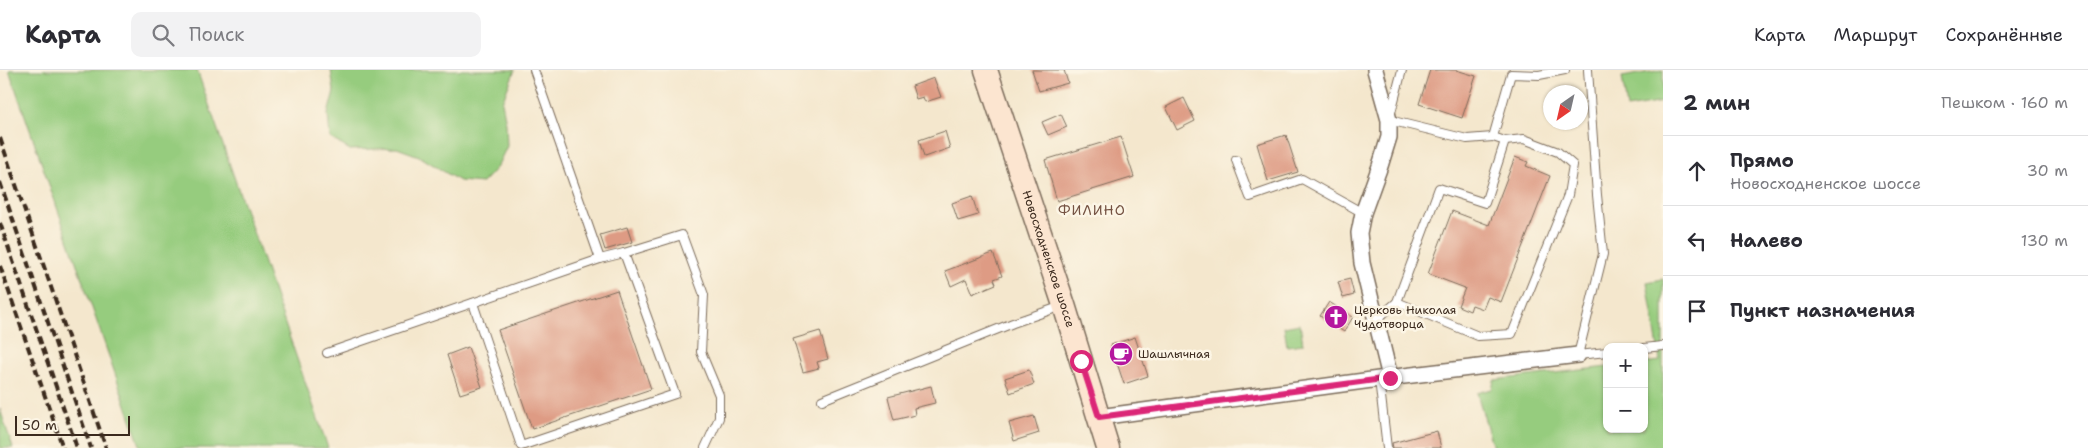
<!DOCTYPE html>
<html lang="ru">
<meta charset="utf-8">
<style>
:root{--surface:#fff;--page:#f2f2f3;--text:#2b2b33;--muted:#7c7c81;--line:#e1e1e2}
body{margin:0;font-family:"Shantell Sans",sans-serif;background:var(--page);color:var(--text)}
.controls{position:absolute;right:15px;bottom:15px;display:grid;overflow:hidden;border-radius:10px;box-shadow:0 1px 4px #0004}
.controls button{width:45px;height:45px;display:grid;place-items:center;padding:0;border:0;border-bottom:1px solid var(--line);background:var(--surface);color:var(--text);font:25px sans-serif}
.compass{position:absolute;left:1543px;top:15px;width:45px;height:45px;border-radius:50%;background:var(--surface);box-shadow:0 1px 4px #0004;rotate:214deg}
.scale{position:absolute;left:15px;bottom:12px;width:115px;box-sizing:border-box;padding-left:5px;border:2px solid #3b2a1e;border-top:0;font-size:14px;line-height:18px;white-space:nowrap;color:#3b2a1e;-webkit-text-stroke:4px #fcf5e5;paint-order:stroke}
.stop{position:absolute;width:15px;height:15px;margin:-11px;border:4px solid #db2777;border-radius:50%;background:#fff}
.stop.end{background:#db2777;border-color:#fff;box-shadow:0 1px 5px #0008}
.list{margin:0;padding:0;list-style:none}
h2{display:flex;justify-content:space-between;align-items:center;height:65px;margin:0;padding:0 20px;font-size:21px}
h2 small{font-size:16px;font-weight:400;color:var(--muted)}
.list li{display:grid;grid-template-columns:32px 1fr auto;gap:15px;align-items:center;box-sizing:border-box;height:70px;padding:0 20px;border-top:1px solid var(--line)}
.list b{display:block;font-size:19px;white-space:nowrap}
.list p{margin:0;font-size:16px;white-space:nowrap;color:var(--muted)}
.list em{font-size:16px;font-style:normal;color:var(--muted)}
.icon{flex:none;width:28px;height:28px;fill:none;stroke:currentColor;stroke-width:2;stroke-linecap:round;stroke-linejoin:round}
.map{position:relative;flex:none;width:1663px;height:378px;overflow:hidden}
header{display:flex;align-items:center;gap:30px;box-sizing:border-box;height:70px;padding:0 25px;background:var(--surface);border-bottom:1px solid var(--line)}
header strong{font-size:24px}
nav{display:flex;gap:28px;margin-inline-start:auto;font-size:18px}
.search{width:350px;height:45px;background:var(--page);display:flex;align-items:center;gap:12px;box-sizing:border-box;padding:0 18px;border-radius:10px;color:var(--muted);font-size:19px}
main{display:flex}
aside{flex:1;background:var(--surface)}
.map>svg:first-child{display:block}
</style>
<header>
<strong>Карта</strong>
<div class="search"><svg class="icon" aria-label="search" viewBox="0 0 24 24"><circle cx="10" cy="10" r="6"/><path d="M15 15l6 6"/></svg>Поиск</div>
<nav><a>Карта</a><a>Маршрут</a><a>Сохранённые</a></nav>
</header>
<main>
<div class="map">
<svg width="1663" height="378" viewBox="0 0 1663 378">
<rect width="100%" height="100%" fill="#fcf5e5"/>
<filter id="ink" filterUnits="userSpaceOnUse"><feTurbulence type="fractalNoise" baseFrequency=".02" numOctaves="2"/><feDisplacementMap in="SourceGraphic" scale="10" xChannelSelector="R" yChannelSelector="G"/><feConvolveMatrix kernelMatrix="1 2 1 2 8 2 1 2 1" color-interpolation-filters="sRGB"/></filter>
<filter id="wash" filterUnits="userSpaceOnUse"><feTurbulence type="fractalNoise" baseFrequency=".0096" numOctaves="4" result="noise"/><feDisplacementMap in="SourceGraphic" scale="20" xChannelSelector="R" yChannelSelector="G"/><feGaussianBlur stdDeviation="1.12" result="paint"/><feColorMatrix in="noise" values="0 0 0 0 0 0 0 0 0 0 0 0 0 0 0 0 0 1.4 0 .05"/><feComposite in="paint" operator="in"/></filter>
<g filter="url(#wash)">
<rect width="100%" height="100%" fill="#f4e7cd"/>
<g fill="#96cc7e" stroke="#687b4e">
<path d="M9 0H197L328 378H141Z"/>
<path d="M331 0H515L502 32 506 54 507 76 497 97 482 113 459 111 419 86 397 78 350 80 330 68 328 44 334 21Z"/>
<path d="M1663 0V32L1627 38 1622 7Z"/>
<path d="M1663 209V378H1493L1477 323 1492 319 1494 310 1607 297V359H1644V293L1660 291 1647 212Z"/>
<path d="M1300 254 1303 274 1287 276 1284 257Z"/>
<path d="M0 339 13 378H0Z"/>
</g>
<g id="blocks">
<g fill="#de9b84">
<path d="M1032 0H1064L1068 13 1039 21Z"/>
<path d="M1430 0H1456L1476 6 1462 48 1419 34Z"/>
<path d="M934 8 941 27 925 32 923 27 916 29 912 16Z"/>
<path d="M1184 28 1195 51 1177 60 1166 37Z"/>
<path d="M1061 44 1067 57 1048 65 1042 52Z"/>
<path d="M945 61 950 78 924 87 919 70Z"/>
<path d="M1286 65 1298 102 1268 111 1257 74Z"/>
<path d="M1121 67 1134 107 1057 131 1045 90Z"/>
<path d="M1515 87 1528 92 1526 96 1550 106 1501 232 1488 227 1483 239 1472 235 1470 241 1458 236 1465 218 1428 204 1452 141 1489 155Z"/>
<path d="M972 126 978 145 958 151 952 133Z"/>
<path d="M627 157 632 172 605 180 600 165Z"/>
<path d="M993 183 1002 206 994 209 996 214 972 224 966 209 951 216 945 201Z"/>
<path d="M1350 209 1354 225 1343 228 1338 212Z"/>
<path d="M617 220 651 319 532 359 498 260Z"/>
<path d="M1329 232 1353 247 1344 262 1320 246Z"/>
<path d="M820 261 828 289 817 292 819 298 803 302 793 269Z"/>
<path d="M1135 267 1148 306 1124 314 1111 275Z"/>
<path d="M468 277 482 317 460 324 447 285Z"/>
<path d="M1029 300 1034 314 1010 323 1005 308Z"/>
<path d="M931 316 935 333 914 338 915 345 894 350 888 327Z"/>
<path d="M1034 346 1039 363 1014 371 1009 353Z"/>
<path d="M1437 361 1441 378H1393L1392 373Z"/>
</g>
</g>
</g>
<g filter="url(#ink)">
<use href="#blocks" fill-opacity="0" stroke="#7c6c5b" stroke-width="1"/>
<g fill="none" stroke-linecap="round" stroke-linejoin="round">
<g stroke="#7c6c5b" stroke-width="10">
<g id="service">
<path d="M1402 0 1389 50 1467 69 1493 67"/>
<path d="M1588 0 1597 125 1603 184 1578 285 1607 282"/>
<path d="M1236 90 1250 127 1302 109 1363 143"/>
<path d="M624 183 682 165 704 225 701 282 719 325V348L705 378"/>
<path d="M1397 232 1439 118 1485 133 1505 71"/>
<path d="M473 233 521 376 675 324 624 183 600 189"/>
<path d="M1376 250 1397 232 1478 266 1512 264 1568 125 1573 95 1558 82 1524 69 1505 71 1493 67 1511 4 1539 5 1565 0"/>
<path d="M1644 278 1663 276"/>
<path d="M327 283 600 189 534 0"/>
<path d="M1379 309 1387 378"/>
<path d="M822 330 1013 253 1062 236"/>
</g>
</g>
<g stroke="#7c6c5b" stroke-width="18">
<g id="minor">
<path d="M1375 0 1389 50V67L1380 96 1363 143 1359 163 1362 193 1390 307"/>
<path d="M1099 347 1379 309 1578 285"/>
</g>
</g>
<g stroke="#7c6c5b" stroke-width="25">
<g id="secondary">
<path id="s1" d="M986 0 1064 235 1108 378"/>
</g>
</g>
<use href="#service" stroke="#fff" stroke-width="8"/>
<use href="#minor" stroke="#fff" stroke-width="15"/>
<use href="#secondary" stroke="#fce5d0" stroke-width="22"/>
<g stroke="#3b2a1e" stroke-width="4" stroke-dasharray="8 4" stroke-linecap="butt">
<path d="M0 68 106 378"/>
<path d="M0 112 91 378"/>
<path d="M0 153 77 378"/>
<path d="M0 196 63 378"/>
</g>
</g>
</g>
<g fill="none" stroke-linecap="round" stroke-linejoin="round" filter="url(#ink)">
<path stroke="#db2777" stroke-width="6" d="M1081 291 1099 347 1390 308"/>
</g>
<defs>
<g id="church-disc" transform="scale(1.25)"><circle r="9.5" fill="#b5179e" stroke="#fcf5e5"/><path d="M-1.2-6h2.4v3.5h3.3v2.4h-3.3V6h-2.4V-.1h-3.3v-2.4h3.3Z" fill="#fff"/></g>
<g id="cafe-disc" transform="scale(1.25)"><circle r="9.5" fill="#b5179e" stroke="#fcf5e5"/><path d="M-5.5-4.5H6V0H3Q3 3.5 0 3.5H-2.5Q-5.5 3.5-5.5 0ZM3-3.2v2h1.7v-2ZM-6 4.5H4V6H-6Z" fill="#fff"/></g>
</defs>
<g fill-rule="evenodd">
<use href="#church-disc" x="1336" y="247"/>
<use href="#cafe-disc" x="1121" y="284"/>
</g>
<g text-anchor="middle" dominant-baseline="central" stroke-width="5" stroke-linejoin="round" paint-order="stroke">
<g font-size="12" fill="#3b2a1e" stroke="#fcf5e5">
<text stroke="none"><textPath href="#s1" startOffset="199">Новосходненское шоссе</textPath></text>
</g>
<g font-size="12" fill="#3b2a1e" stroke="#fcf5e5" text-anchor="start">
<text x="1354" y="240">Церковь Николая<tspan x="1354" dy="14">Чудотворца</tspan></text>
<text x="1138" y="284">Шашлычная</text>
</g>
<g font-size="14" letter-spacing="1" fill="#745242" stroke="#fcf5e5">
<text x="1092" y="140">ФИЛИНО</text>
</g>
</g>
</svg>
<div class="controls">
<button>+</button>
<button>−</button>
</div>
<svg class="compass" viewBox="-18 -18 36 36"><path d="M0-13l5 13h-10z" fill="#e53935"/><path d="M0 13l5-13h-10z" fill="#7c7c81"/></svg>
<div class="scale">50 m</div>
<div class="stop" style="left:1081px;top:291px"></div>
<div class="stop end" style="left:1390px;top:308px"></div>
</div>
<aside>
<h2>2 мин<small>Пешком · 160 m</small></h2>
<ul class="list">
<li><svg class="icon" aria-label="ahead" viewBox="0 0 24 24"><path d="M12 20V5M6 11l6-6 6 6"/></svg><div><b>Прямо</b><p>Новосходненское шоссе</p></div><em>30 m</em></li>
<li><svg class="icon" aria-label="left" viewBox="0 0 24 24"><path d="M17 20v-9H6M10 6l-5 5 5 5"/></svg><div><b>Налево</b></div><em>130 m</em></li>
<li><svg class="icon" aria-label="arrive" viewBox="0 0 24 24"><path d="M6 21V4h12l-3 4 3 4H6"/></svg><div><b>Пункт назначения</b></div></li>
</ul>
</aside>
</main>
